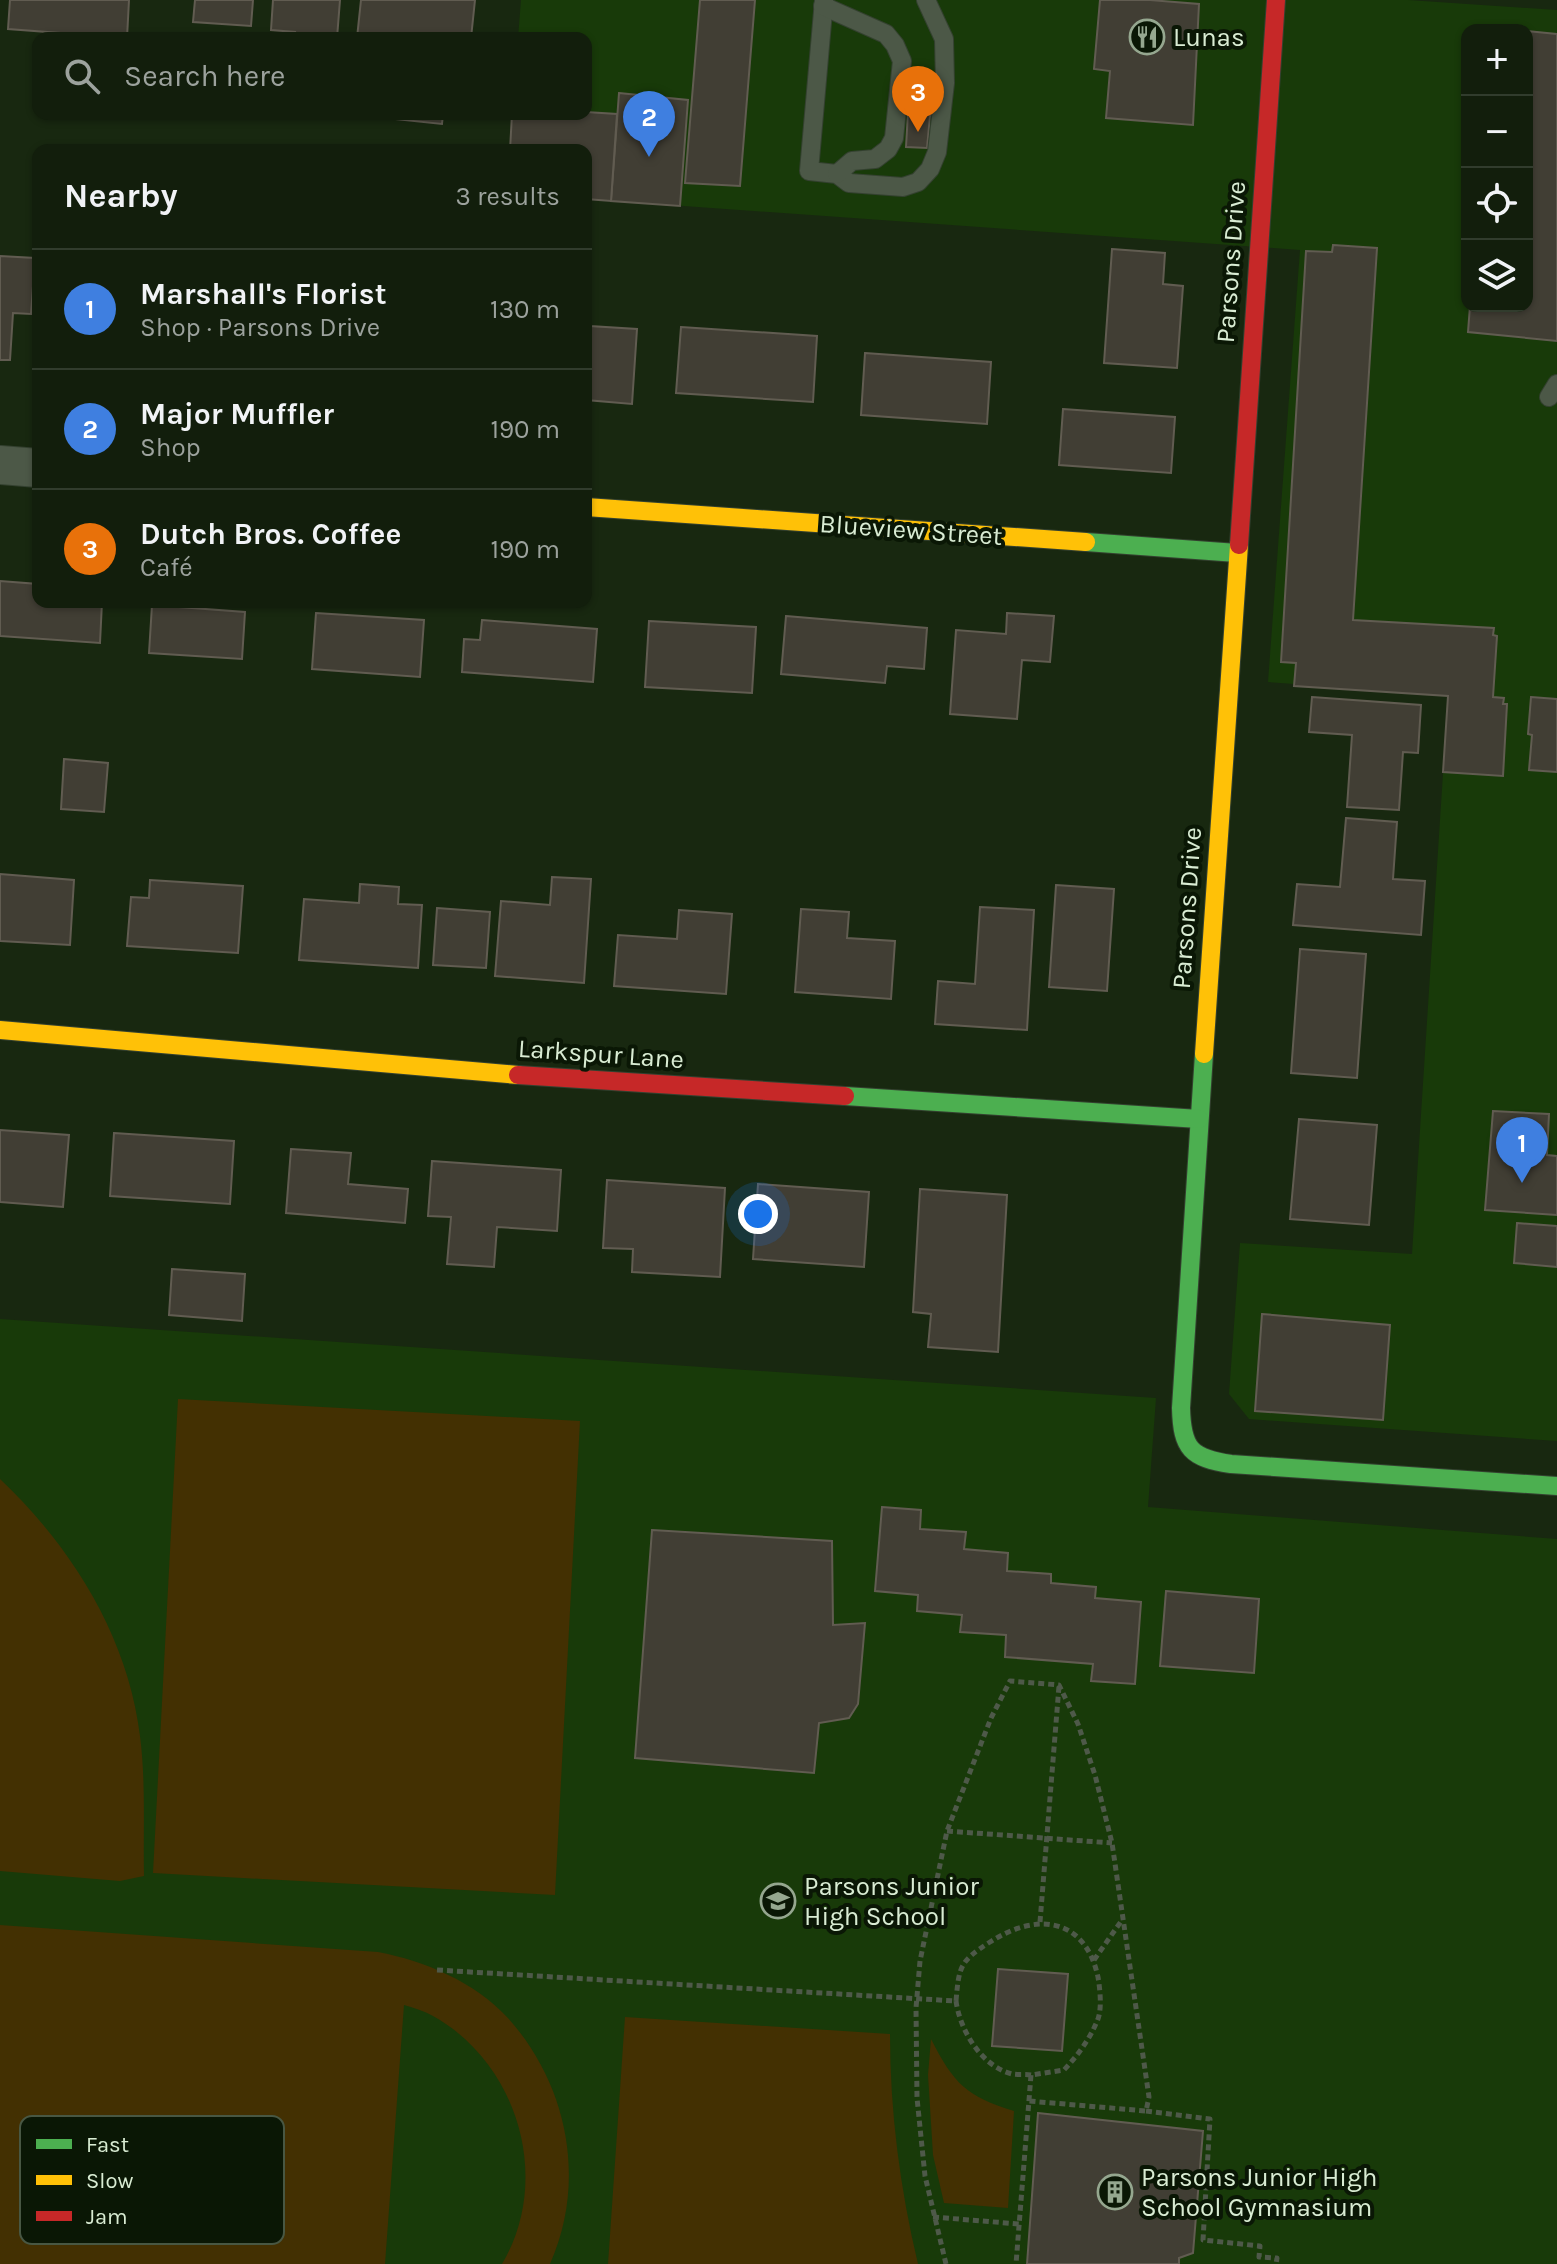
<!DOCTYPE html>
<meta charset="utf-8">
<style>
:root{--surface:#121e0c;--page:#1f2b1a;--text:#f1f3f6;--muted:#9ca29d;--line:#313c2d;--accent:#8c9099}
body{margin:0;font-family:Karla,sans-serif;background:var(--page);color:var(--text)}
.controls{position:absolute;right:24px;top:24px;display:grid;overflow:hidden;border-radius:16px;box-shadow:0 2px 6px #0004}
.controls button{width:72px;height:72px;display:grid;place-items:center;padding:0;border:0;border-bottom:2px solid var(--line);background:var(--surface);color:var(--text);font:40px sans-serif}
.you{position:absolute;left:758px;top:1214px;width:28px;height:28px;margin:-20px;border:6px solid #fff;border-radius:50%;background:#1a73e8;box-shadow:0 0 0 12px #1a73e833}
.badge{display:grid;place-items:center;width:52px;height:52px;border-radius:50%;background:var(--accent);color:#fff;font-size:26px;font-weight:700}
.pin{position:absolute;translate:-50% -66px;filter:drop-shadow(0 2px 4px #0008)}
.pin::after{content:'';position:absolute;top:42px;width:28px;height:24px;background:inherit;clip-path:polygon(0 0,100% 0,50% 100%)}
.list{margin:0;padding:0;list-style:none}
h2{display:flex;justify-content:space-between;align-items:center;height:104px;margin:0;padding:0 32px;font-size:34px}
h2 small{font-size:26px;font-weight:400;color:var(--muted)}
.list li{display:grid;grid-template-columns:52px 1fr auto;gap:24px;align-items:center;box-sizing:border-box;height:120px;padding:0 32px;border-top:2px solid var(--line)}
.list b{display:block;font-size:30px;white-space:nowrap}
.list p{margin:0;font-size:26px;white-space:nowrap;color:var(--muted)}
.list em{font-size:26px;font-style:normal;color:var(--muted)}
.icon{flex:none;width:44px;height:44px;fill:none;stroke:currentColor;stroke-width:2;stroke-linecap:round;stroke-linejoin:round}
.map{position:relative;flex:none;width:1557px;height:2264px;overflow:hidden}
.search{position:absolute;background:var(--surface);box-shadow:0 2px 6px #0004;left:32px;top:32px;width:560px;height:88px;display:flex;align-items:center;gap:20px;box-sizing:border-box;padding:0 28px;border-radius:16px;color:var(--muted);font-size:30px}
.panel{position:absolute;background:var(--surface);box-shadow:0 2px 6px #0004;left:32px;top:144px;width:560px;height:464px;border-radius:16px}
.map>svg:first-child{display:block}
</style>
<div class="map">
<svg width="1557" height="2264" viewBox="0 0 1557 2264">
<rect width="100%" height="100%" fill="#182810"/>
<g fill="#183a09" fill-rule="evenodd">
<path d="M521 0H1408L1557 10V1441L1249 1419 1229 1394 1240 1243 1412 1254 1448 696 1294 686V684L1268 682 1300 250 586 199V150H510L512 114H586V38H518ZM1467 30H1527V306H1467Z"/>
<path d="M0 1319 1156 1398 1148 1507 1557 1539V2264H0Z"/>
</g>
<g fill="#433002">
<path d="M178 1399 580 1421 555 1895 153 1873Z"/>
<path d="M0 1479C72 1547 128 1637 140 1736 146 1782 143 1829 144 1876L120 1881 0 1871Z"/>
<path d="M0 1925 378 1952C425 1961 475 1982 508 2018 568 2085 587 2181 550 2264H502C552 2180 519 2064 433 2016 424 2011 414 2008 404 2005L385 2264H0Z"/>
<path d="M625 2017 890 2034C890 2112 900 2188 918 2264H608Z"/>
<path d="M931 2039C954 2084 966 2096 1014 2111L1008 2208 944 2203 933 2155 928 2075Z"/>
</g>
<g fill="#413e34" stroke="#615c51" stroke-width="2">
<path d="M10 0H129L127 38 8 29Z"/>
<path d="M195 0H253L251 26 193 22Z"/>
<path d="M273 0H340L337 38H294L295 32 271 30Z"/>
<path d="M361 0H475L471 38H357Z"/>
<path d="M700 0H755L740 186 685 183Z"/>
<path d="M1100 0H1150L1199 4 1193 125 1106 118 1110 71 1094 69Z"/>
<path d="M1527 31 1557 34V341L1468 332 1470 306H1527Z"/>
<path d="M619 93 688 100 680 206 611 201Z"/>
<path d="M909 95 934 97 932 116H930L927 148 906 147Z"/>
<path d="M586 112 617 114 611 201 586 199V150H510L512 114H586Z"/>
<path d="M376 114H443L442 124 375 117Z"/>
<path d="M1333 245 1377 248 1353 620 1494 628 1493 635 1497 636 1493 697 1504 698 1503 704H1507L1503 776 1443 772 1448 696 1294 686 1296 663 1281 662 1306 251 1332 252Z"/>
<path d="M1112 249 1165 253 1163 284 1183 286 1177 368 1104 363Z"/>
<path d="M0 256 35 258 31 314 13 313 10 360H0Z"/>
<path d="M586 320 590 321V326L637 329 632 404 586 400Z"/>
<path d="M681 327 817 336 813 402 676 393Z"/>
<path d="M865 353 991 362 987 424 861 415Z"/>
<path d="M1063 409 1175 417 1171 473 1059 465Z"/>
<path d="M0 581 38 584V602H102L100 643 0 636Z"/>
<path d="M152 605 245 612 242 659 149 653Z"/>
<path d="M316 613 424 620 420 677 312 669Z"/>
<path d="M1007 613 1054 616 1050 662 1022 660 1017 719 950 714 956 630 1006 634Z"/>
<path d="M786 616 927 628 924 669 887 666 885 683 781 674Z"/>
<path d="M482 620 597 629 593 682 462 672 464 639 480 640Z"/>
<path d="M649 621 756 627 752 693 645 687Z"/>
<path d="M1312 697 1421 705 1418 753 1403 752 1399 810 1347 807 1352 735 1309 732Z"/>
<path d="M1531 697 1557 699V772L1529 770 1532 735 1528 734Z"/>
<path d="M64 759 108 763 104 812 61 809Z"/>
<path d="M1346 818 1397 822 1393 879 1425 881 1421 935 1293 925 1297 884 1340 887Z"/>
<path d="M0 874 74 880 70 945 0 941Z"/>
<path d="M552 877 591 879 584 983 495 976 501 901 550 905Z"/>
<path d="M150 880 243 886 238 953 127 946 131 897 149 898Z"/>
<path d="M360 884 399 887 398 904 422 905 418 968 299 960 304 899 359 903Z"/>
<path d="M1056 885 1114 889 1107 991 1049 987Z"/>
<path d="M980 907 1034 910 1027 1030 935 1024 938 981 975 984Z"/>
<path d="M437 908 490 912 486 968 433 965Z"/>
<path d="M801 909 849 912 847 938 895 941 891 999 795 992Z"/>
<path d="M679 910 732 914 726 994 614 986 618 935 677 939Z"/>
<path d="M1300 949 1366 954 1357 1078 1291 1073Z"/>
<path d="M1493 1111 1549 1114 1547 1155 1557 1156V1215L1485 1210Z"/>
<path d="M1299 1119 1377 1125 1369 1225 1290 1219Z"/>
<path d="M0 1130 69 1135 63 1207 0 1202Z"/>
<path d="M114 1133 234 1141 230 1204 110 1196Z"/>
<path d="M291 1149 351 1153 348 1184 408 1189 405 1223 286 1213Z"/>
<path d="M432 1161 561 1170 557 1231 497 1227 494 1267 447 1264 451 1217 428 1216Z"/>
<path d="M607 1180 725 1188 720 1277 632 1272 633 1249 603 1248Z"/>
<path d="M758 1184 869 1192 864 1267 753 1259Z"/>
<path d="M920 1189 1007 1195 998 1352 928 1347 931 1314 913 1312Z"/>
<path d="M1517 1223 1557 1226V1267L1514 1263Z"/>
<path d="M172 1269 245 1274 242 1321 169 1315Z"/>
<path d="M1262 1314 1390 1325 1383 1420 1255 1411Z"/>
<path d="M882 1507 921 1510 920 1529 966 1532 964 1549 1008 1553 1007 1571 1051 1574V1583L1096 1587 1095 1598 1141 1602 1135 1684 1091 1681 1093 1664 1005 1657 1006 1635 960 1632 962 1615 917 1611 918 1595 875 1591Z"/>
<path d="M652 1530 832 1541 833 1625 865 1623 858 1704 849 1718 819 1723 814 1773 635 1758Z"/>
<path d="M1166 1591 1259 1599 1254 1673 1160 1666Z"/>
<path d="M998 1969 1068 1974 1062 2051 992 2046Z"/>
<path d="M1038 2113 1203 2131 1193 2253 1179 2258V2264H1027Z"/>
</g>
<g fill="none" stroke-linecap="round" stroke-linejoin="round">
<g stroke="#344130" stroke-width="20">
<g id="lane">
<path d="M824 0 809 171 837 174 849 183 903 187 918 182 930 169 937 152 945 83 944 39 926 0"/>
<path d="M823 6 886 34 895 45 902 61 894 138 888 149 875 159 852 161 837 174"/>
<path d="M1549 397 1557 384"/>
</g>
</g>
<g stroke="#344130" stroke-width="40">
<path id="street" d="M0 465 38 468"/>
</g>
<g stroke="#344130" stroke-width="20">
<g id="fast">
<path d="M1086 542 1237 553"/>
<path d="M1204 1054 1181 1408C1182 1449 1191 1458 1231 1464L1557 1486"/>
<path d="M845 1096 1199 1119"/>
</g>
</g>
<g stroke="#344130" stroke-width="20">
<g id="slow">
<path d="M586 507 1086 542"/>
<path d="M0 1030 518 1075"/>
<path d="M1204 1054 1239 545"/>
</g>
</g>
<g stroke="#344130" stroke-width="20">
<g id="jam">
<path d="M1239 545 1276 0"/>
<path d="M518 1075 845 1096"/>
</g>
</g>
<g stroke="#4e5949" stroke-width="5" stroke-dasharray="6 4" stroke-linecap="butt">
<path d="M947 1831 1112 1843"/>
<path d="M1040 1922 1059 1686"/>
<path d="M1094 1960 1122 1920"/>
<path d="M437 1970 956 2001C959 1966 960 1961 990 1942 1036 1912 1085 1917 1098 1977 1100 1989 1102 2008 1098 2019 1090 2039 1078 2055 1064 2070L1031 2075 1016 2264"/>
<path d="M956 2001C960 2030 981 2066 1012 2074 1018 2075 1025 2074 1031 2075"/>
<path d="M1146 2111 1210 2119 1203 2240 1260 2246 1259 2257 1277 2258 1276 2264"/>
<path d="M933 2217 1019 2224"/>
<path d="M946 2264 925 2176 917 2098 916 2008 920 1961 947 1831 991 1718 1010 1681 1059 1685 1078 1724 1095 1775 1112 1843 1149 2097 1146 2111 1029 2101"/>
</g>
<use href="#lane" stroke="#4c5847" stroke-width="18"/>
<use href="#street" stroke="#4c5847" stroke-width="38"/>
<use href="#fast" stroke="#4caf50" stroke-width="18"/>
<use href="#slow" stroke="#ffc107" stroke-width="18"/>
<use href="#jam" stroke="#c62828" stroke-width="18"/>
</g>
<defs>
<g id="restaurant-ring" transform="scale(1.8)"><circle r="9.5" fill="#0a1705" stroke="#95a78f" stroke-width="1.5"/><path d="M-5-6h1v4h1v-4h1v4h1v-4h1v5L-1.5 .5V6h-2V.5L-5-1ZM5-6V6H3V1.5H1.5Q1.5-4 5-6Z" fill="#95a78f"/></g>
<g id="school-ring" transform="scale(1.8)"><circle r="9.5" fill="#0a1705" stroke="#95a78f" stroke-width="1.5"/><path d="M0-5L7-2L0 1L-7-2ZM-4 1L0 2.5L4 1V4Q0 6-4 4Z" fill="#95a78f"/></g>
<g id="building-ring" transform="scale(1.8)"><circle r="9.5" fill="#0a1705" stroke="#95a78f" stroke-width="1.5"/><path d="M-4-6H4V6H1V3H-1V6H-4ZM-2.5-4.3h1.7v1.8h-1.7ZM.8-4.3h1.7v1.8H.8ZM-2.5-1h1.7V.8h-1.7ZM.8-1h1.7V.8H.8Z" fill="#95a78f"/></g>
</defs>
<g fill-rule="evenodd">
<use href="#restaurant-ring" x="1147" y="37"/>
<use href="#school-ring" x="778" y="1901"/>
<use href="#building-ring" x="1115" y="2192"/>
</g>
<g text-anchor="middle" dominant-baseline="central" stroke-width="8" stroke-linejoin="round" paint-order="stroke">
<g font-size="26" fill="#d9ecd3" stroke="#0a1705" text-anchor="start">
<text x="1173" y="37">Lunas</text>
<text x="804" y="1886">Parsons Junior<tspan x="804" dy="30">High School</tspan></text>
<text x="1141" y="2177">Parsons Junior High<tspan x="1141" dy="30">School Gymnasium</tspan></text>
</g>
<g font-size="26" fill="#d9ecd3" stroke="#0a1705">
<text transform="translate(1231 262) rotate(-86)">Parsons Drive</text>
<text transform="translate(911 530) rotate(4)">Blueview Street</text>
<text transform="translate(1187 908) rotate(-86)">Parsons Drive</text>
<text transform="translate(601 1054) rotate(4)">Larkspur Lane</text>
</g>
</g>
<rect x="20" y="2116" width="264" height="128" rx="12" fill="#0a1705" stroke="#485743" stroke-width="2"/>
<rect x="36" y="2139" width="36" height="10" fill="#4caf50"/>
<rect x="36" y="2175" width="36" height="10" fill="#ffc107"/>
<rect x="36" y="2211" width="36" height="10" fill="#c62828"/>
<g font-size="22" fill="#d9ecd3">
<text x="86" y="2152">Fast</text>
<text x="86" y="2188">Slow</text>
<text x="86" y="2224">Jam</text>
</g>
</svg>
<div class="controls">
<button>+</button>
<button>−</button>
<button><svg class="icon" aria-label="locate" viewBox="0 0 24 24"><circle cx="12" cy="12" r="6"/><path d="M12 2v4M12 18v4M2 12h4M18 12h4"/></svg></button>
<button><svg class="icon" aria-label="layers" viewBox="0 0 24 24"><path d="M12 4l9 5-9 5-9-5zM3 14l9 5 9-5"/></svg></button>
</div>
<div class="you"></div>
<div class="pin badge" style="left:1522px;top:1183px;background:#3f7fe0">1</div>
<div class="pin badge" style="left:649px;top:157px;background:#3f7fe0">2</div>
<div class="pin badge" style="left:918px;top:132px;background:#e8710a">3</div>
<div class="search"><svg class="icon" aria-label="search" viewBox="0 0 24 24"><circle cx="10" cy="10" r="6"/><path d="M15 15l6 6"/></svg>Search here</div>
<section class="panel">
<h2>Nearby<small>3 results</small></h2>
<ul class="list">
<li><span class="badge" style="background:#3f7fe0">1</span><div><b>Marshall's Florist</b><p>Shop · Parsons Drive</p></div><em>130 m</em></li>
<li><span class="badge" style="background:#3f7fe0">2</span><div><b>Major Muffler</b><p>Shop</p></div><em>190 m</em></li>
<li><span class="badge" style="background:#e8710a">3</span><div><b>Dutch Bros. Coffee</b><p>Café</p></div><em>190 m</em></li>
</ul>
</section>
</div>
